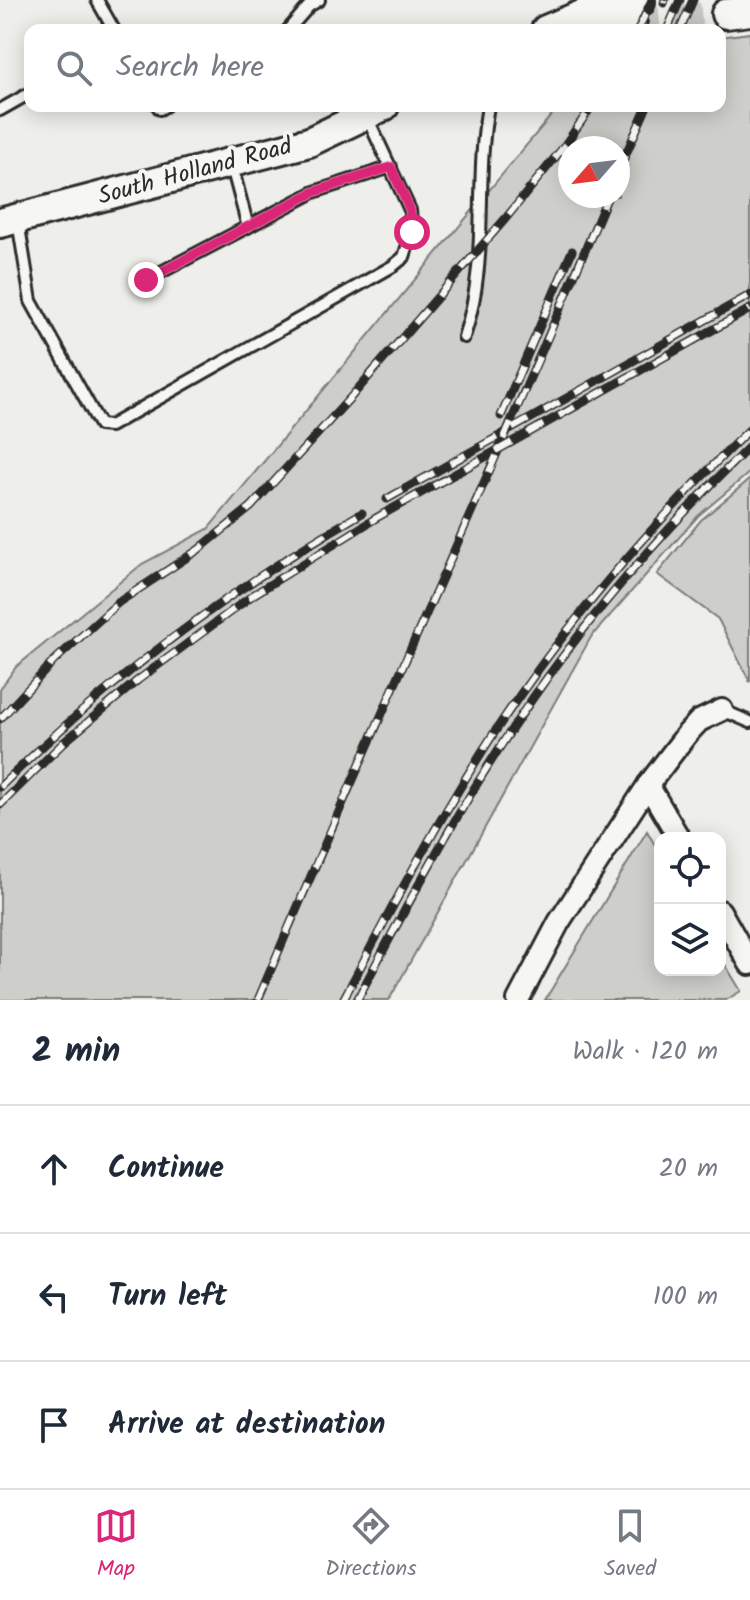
<!DOCTYPE html>
<meta charset="utf-8">
<style>
:root{--surface:#fff;--page:#f2f2f3;--text:#1f2937;--muted:#747a83;--line:#e0e1e3;--accent:#db2777}
body{margin:0;font-family:Kalam,sans-serif;background:var(--page);color:var(--text)}
.controls{position:absolute;right:24px;bottom:24px;display:grid;overflow:hidden;border-radius:16px;box-shadow:0 4px 20px #0003}
.controls button{width:72px;height:72px;display:grid;place-items:center;padding:0;border:0;border-bottom:2px solid var(--line);background:var(--surface);color:var(--text);font:40px sans-serif}
.compass{position:absolute;left:558px;top:136px;width:72px;height:72px;border-radius:50%;background:var(--surface);box-shadow:0 4px 20px #0003;rotate:242deg}
.stop{position:absolute;width:24px;height:24px;margin:-18px;border:6px solid #db2777;border-radius:50%;background:#fff}
.stop.end{background:#db2777;border-color:#fff;box-shadow:0 2px 8px #0008}
.list{margin:0;padding:0;list-style:none}
h2{display:flex;justify-content:space-between;align-items:center;height:104px;margin:0;padding:0 32px;font-size:34px}
h2 small{font-size:26px;font-weight:400;color:var(--muted)}
.list li{display:grid;grid-template-columns:52px 1fr auto;gap:24px;align-items:center;box-sizing:border-box;height:128px;padding:0 32px;border-top:2px solid var(--line)}
.list b{display:block;font-size:30px;white-space:nowrap}
.list em{font-size:26px;font-style:normal;color:var(--muted)}
.icon{flex:none;width:44px;height:44px;fill:none;stroke:currentColor;stroke-width:2;stroke-linecap:round;stroke-linejoin:round}
.map{position:relative;flex:none;width:750px;height:1000px;overflow:hidden}
.search{position:absolute;background:var(--surface);box-shadow:0 4px 20px #0003;left:24px;right:24px;top:24px;height:88px;display:flex;align-items:center;gap:20px;box-sizing:border-box;padding:0 28px;border-radius:16px;color:var(--muted);font-size:30px}
.sheet{height:488px;background:var(--surface)}
nav{display:flex;justify-content:space-around;align-items:center;box-sizing:border-box;height:112px;border-top:2px solid var(--line);background:var(--surface);font-size:22px;color:var(--muted)}
nav a{display:grid;justify-items:center;gap:4px}
nav .on{color:var(--accent)}
.map>svg:first-child{display:block}
</style>
<div class="map">
<svg width="750" height="1000" viewBox="0 0 750 1000">
<rect width="100%" height="100%" fill="#eeeeea"/>
<filter id="ink" filterUnits="userSpaceOnUse"><feTurbulence type="fractalNoise" baseFrequency=".0125" numOctaves="2"/><feDisplacementMap in="SourceGraphic" scale="16" xChannelSelector="R" yChannelSelector="G"/><feConvolveMatrix kernelMatrix="1 2 1 2 8 2 1 2 1" color-interpolation-filters="sRGB"/></filter>
<g filter="url(#ink)">
<g fill="#cececa" stroke="#7c7c7a" stroke-width="2" fill-rule="evenodd">
<path d="M750 33V472L698 516 591 637 389 1000H0V689L16 667 142 564 208 529 559 106H720V37ZM570 148H618V196H570Z"/>
<path d="M750 479V682L718 619 657 574 701 520Z"/>
<path d="M647 831 660 854V970H720V956L741 991 726 1000H545Z"/>
</g>
<g fill="none" stroke-linecap="round" stroke-linejoin="round">
<path stroke="#c7c7c4" stroke-width="28" stroke-dasharray="28 14" stroke-linecap="butt" d="M632 24 726 14"/>
<g stroke="#2b2b2b" stroke-width="16">
<g id="lane">
<path d="M97 0 114 30"/>
<path d="M288 30 309 6 319 0"/>
<path d="M158 106 160 109 165 106"/>
<path d="M0 110 30 93"/>
<path d="M231 163 248 227"/>
<path d="M18 221 31 301 100 425 110 426 393 266 404 257 412 232 410 210 367 117"/>
<path d="M146 280 314 192 391 167"/>
<path d="M464 337C490 259 474 185 488 106"/>
<path d="M722 710 750 722"/>
</g>
</g>
<g stroke="#2b2b2b" stroke-width="26">
<g id="street">
<path d="M648 785 679 838"/>
<path d="M720 911 750 964"/>
<path d="M518 1000 559 922 648 785 687 734 699 721 722 710"/>
</g>
</g>
<g stroke="#2b2b2b" stroke-width="34">
<g id="secondary">
<path d="M726 14 750 11"/>
<path d="M564 27 601 29 632 24"/>
<path d="M546 30 601 7 640 2"/>
<path d="M0 223 309 142 384 106"/>
</g>
</g>
<use href="#lane" stroke="#f6f6f2" stroke-width="10"/>
<use href="#street" stroke="#f6f6f2" stroke-width="20"/>
<use href="#secondary" stroke="#f6f6f2" stroke-width="28"/>
<g stroke="#2b2b2b" stroke-width="9">
<g id="rail">
<path d="M664 3 665 0"/>
<path d="M638 30 652 0"/>
<path d="M667 30 680 0"/>
<path d="M680 30 693 0"/>
<path d="M618 172 647 106"/>
<path d="M501 416 572 251"/>
<path d="M387 499 750 295"/>
<path d="M0 719 55 660 119 602 198 550 251 507 351 397 506 218 562 149 592 106"/>
<path d="M0 787C110 678 229 590 362 513"/>
<path d="M0 805 63 743 138 680 253 595 376 518 750 309"/>
<path d="M258 1000C371 731 495 466 608 196"/>
<path d="M343 1000C391 909 439 817 496 730 569 620 655 520 750 429"/>
<path d="M357 1000C419 882 483 762 564 655 620 580 683 511 750 446"/>
</g>
</g>
<use href="#rail" stroke="#f6f6f2" stroke-width="6" stroke-dasharray="18" stroke-linecap="butt"/>
</g>
</g>
<g fill="none" stroke-linecap="round" stroke-linejoin="round" filter="url(#ink)">
<path stroke="#db2777" stroke-width="10" d="M146 280 314 192 391 167 410 210 412 232"/>
</g>
<g text-anchor="middle" dominant-baseline="central" stroke-width="8" stroke-linejoin="round" paint-order="stroke">
<g font-size="24" fill="#2b2b2b" stroke="#f6f6f2">
<text transform="translate(195 172) rotate(-15)">South Holland Road</text>
</g>
</g>
</svg>
<div class="controls">
<button><svg class="icon" aria-label="locate" viewBox="0 0 24 24"><circle cx="12" cy="12" r="6"/><path d="M12 2v4M12 18v4M2 12h4M18 12h4"/></svg></button>
<button><svg class="icon" aria-label="layers" viewBox="0 0 24 24"><path d="M12 4l9 5-9 5-9-5zM3 14l9 5 9-5"/></svg></button>
</div>
<svg class="compass" viewBox="-18 -18 36 36"><path d="M0-13l5 13h-10z" fill="#e53935"/><path d="M0 13l5-13h-10z" fill="#747a83"/></svg>
<div class="stop" style="left:412px;top:232px"></div>
<div class="stop end" style="left:146px;top:280px"></div>
<div class="search"><svg class="icon" aria-label="search" viewBox="0 0 24 24"><circle cx="10" cy="10" r="6"/><path d="M15 15l6 6"/></svg>Search here</div>
</div>
<section class="sheet">
<h2>2 min<small>Walk · 120 m</small></h2>
<ul class="list">
<li><svg class="icon" aria-label="ahead" viewBox="0 0 24 24"><path d="M12 20V5M6 11l6-6 6 6"/></svg><div><b>Continue</b></div><em>20 m</em></li>
<li><svg class="icon" aria-label="left" viewBox="0 0 24 24"><path d="M17 20v-9H6M10 6l-5 5 5 5"/></svg><div><b>Turn left</b></div><em>100 m</em></li>
<li><svg class="icon" aria-label="arrive" viewBox="0 0 24 24"><path d="M6 21V4h12l-3 4 3 4H6"/></svg><div><b>Arrive at destination</b></div></li>
</ul>
</section>
<nav>
<a class="on"><svg class="icon" aria-label="map" viewBox="0 0 24 24"><path d="M3 6l6-2 6 2 6-2v14l-6 2-6-2-6 2zM9 4v14M15 6v14"/></svg>Map</a>
<a><svg class="icon" aria-label="directions" viewBox="0 0 24 24"><path d="M12 3l9 9-9 9-9-9zM9 14v-3h6M13 9l2 2-2 2"/></svg>Directions</a>
<a><svg class="icon" aria-label="saved" viewBox="0 0 24 24"><path d="M7 4h10v16l-5-4-5 4z"/></svg>Saved</a>
</nav>
